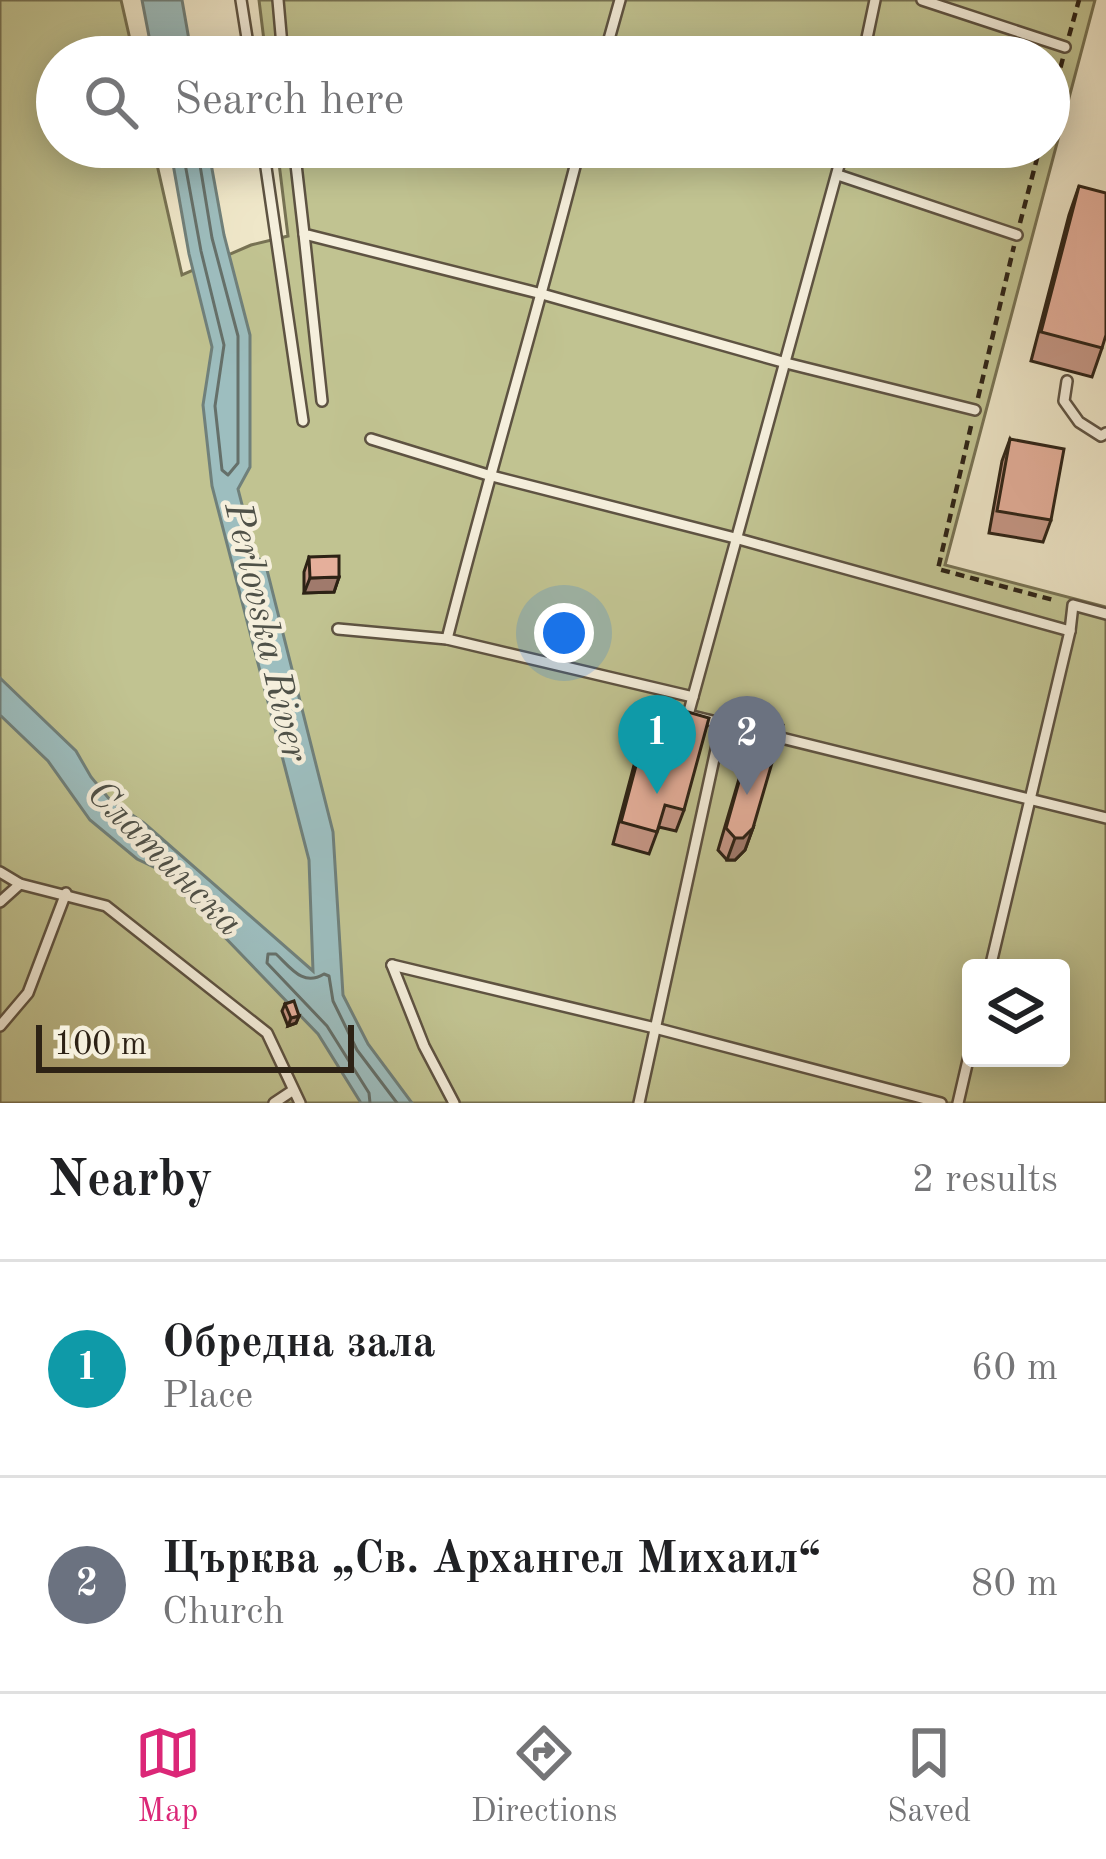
<!DOCTYPE html>
<meta charset="utf-8">
<style>
:root{--surface:#fff;--page:#f2f2f2;--text:#202124;--muted:#757577;--line:#e0e0e0;--accent:#db2777}
body{margin:0;font-family:"Old Standard TT",serif;background:var(--page);color:var(--text)}
.controls{position:absolute;right:36px;bottom:36px;display:grid;overflow:hidden;border-radius:12px;box-shadow:0 6px 30px #0003}
.controls button{width:108px;height:108px;display:grid;place-items:center;padding:0;border:0;border-bottom:3px solid var(--line);background:var(--surface);color:var(--text);font:60px sans-serif}
.scale{position:absolute;left:36px;bottom:30px;width:318px;box-sizing:border-box;padding-left:12px;border:6px solid #2d2215;border-top:0;font-size:33px;line-height:42px;white-space:nowrap;color:#2d2215;-webkit-text-stroke:9px #f5efdc;paint-order:stroke}
.you{position:absolute;left:564px;top:633px;width:42px;height:42px;margin:-30px;border:9px solid #fff;border-radius:50%;background:#1a73e8;box-shadow:0 0 0 18px #1a73e833}
.badge{display:grid;place-items:center;width:78px;height:78px;border-radius:50%;background:var(--accent);color:#fff;font-size:39px;font-weight:700}
.pin{position:absolute;translate:-50% -99px;filter:drop-shadow(0 3px 6px #0008)}
.pin::after{content:'';position:absolute;top:63px;width:42px;height:36px;background:inherit;clip-path:polygon(0 0,100% 0,50% 100%)}
.list{margin:0;padding:0;list-style:none}
h2{display:flex;justify-content:space-between;align-items:center;height:156px;margin:0;padding:0 48px;font-size:51px}
h2 small{font-size:39px;font-weight:400;color:var(--muted)}
.list li{display:grid;grid-template-columns:78px 1fr auto;gap:36px;align-items:center;box-sizing:border-box;height:216px;padding:0 48px;border-top:3px solid var(--line)}
.list b{display:block;font-size:45px;white-space:nowrap}
.list p{margin:0;font-size:39px;white-space:nowrap;color:var(--muted)}
.list em{font-size:39px;font-style:normal;color:var(--muted)}
.icon{flex:none;width:66px;height:66px;fill:none;stroke:currentColor;stroke-width:2;stroke-linecap:round;stroke-linejoin:round}
.map{position:relative;flex:none;width:1106px;height:1103px;overflow:hidden}
.search{position:absolute;background:var(--surface);box-shadow:0 6px 30px #0003;left:36px;right:36px;top:36px;height:132px;display:flex;align-items:center;gap:30px;box-sizing:border-box;padding:0 42px;border-radius:66px;color:var(--muted);font-size:45px}
.sheet{height:588px;background:var(--surface)}
nav{display:flex;justify-content:space-around;align-items:center;box-sizing:border-box;height:168px;border-top:3px solid var(--line);background:var(--surface);font-size:33px;color:var(--muted)}
nav a{display:grid;justify-items:center;gap:6px}
nav .on{color:var(--accent)}
.map>svg:first-child{display:block}
</style>
<div class="map">
<svg width="1106" height="1103" viewBox="0 0 1106 1103">
<rect width="100%" height="100%" fill="#efe7c9"/>
<filter id="stains"><feTurbulence type="fractalNoise" baseFrequency=".00167" numOctaves="4"/><feColorMatrix values="0 0 0 0 .2 0 0 0 0 .09 0 0 0 0 .02 0 0 0 .5 -.17"/></filter>
<radialGradient id="worn" r=".72"><stop offset=".6" stop-color="#630" stop-opacity="0"/><stop offset="1" stop-color="#630" stop-opacity=".3"/></radialGradient>
<path fill="#c1c391" stroke="#777253" stroke-width="3" fill-rule="evenodd" d="M0 0H121L134 57H57V147H153L182 275 251 245 288 236 277 147H1049V57H266L259 0H1095L945 565 1106 607V1103H0ZM971 968H1061V1058H971Z"/>
<g fill="#9dbebf" stroke="#70807b" stroke-width="3">
<path d="M142 0H182L192 57H153Z"/>
<path d="M170 147H208L224 235 250 335V467L238 489 255 555 266 566 333 832 343 995 368 1044 412 1103H361L318 1034 160 870 137 859 90 820 48 761 0 715V678L76 751 91 777 110 800 144 823 313 971 309 860 212 486 203 405 212 347 189 254Z"/>
</g>
<g fill="none" stroke-linecap="round" stroke-linejoin="round">
<g stroke="#65706a" stroke-width="3">
<path d="M182 147 201 251 224 345 215 406 222 470 228 475 238 463V336L212 238 197 147"/>
<path d="M370 1103 369 1093 327 1026 267 963 268 954H276C291 968 303 987 324 974L329 976 333 1001 357 1050 397 1103"/>
</g>
<g stroke="#5e5342" stroke-width="14">
<g id="service">
<path d="M241 0 250 57"/>
<path d="M278 0 283 57"/>
<path d="M922 0 1065 47"/>
<path d="M604 57 620 0"/>
<path d="M863 57 875 0"/>
<path d="M263 147 303 421"/>
<path d="M294 147 304 234 542 294 786 363 975 410"/>
<path d="M844 147 688 715 1106 818"/>
<path d="M838 175 1017 235"/>
<path d="M304 234 322 401"/>
<path d="M1067 381 1064 401 1079 422 1101 436 1106 433"/>
<path d="M371 439 488 475 735 538 1070 631"/>
<path d="M338 629 447 639 693 697"/>
<path d="M447 639C489 474 538 312 580 147"/>
<path d="M0 872 20 884 106 906 267 1033 300 1103"/>
<path d="M0 902 20 884"/>
<path d="M392 965 655 1028 941 1103"/>
<path d="M392 965 424 1046 454 1103"/>
<path d="M990 968 1070 631 1073 605 1106 614"/>
<path d="M0 1026 28 993 66 893"/>
<path d="M274 1103 292 1091"/>
<path d="M639 1103 722 722"/>
<path d="M958 1103 971 1047"/>
</g>
</g>
<g stroke="#2d2215" stroke-width="4.5" stroke-dasharray="9 6" stroke-linecap="butt">
<path d="M1069 36 1079 0"/>
<path d="M1049 111 1063 58"/>
<path d="M1020 223 1040 147"/>
<path d="M978 398 1014 246"/>
<path d="M971 426 938 569 1057 601"/>
</g>
<use href="#service" stroke="#f5efdc" stroke-width="9"/>
</g>
<g fill="#c59685" stroke="#2d2215" stroke-width="3">
<path d="M1079 186 1102 348 1092 377 1031 361 1069 215Z"/>
<path d="M1010 439 1051 520 1043 542 989 533 1002 461Z"/>
<path d="M309 557 339 577 334 592 304 593V572Z"/>
<path d="M681 710 684 810 676 831 659 827 649 854 613 844 637 754 645 732 671 739Z"/>
<path d="M757 718 753 828 745 850 735 860H727L718 850Z"/>
<path d="M285 1004 299 1016 296 1023 288 1026 282 1011Z"/>
</g>
<g fill="#a07a6c" stroke="#2d2215" stroke-width="3">
<path d="M339 577 334 592 304 593 310 578Z"/>
<path d="M753 828 745 850 735 860H727L735 838Z"/>
<path d="M299 1016 296 1023 288 1026 291 1018Z"/>
</g>
<g fill="#e5af9b" stroke="#2d2215" stroke-width="3">
<path d="M1079 186 1106 193V335L1102 348 1041 332Z"/>
<path d="M1010 439 1064 449 1051 520 997 511Z"/>
<path d="M339 556V577L310 578 309 557Z"/>
<path d="M681 710 709 718 684 810 665 805 657 832 621 822 645 732 673 739Z"/>
<path d="M757 718 783 725 753 828 743 838H735L726 828Z"/>
<path d="M294 1001 299 1016 291 1018 285 1004Z"/>
</g>
<g text-anchor="middle" dominant-baseline="central" stroke-width="9" stroke-linejoin="round" paint-order="stroke">
<g font-size="39" font-style="italic" fill="#4f5148" stroke="#f5efdc">
<text transform="translate(265 632) rotate(77)">Perlovska River</text>
<text transform="translate(164 859) rotate(45)">Слатинска</text>
</g>
</g>
<rect width="100%" height="100%" filter="url(#stains)"/>
<rect width="100%" height="100%" fill="url(#worn)"/>
</svg>
<div class="controls">
<button><svg class="icon" aria-label="layers" viewBox="0 0 24 24"><path d="M12 4l9 5-9 5-9-5zM3 14l9 5 9-5"/></svg></button>
</div>
<div class="scale">100 m</div>
<div class="you"></div>
<div class="pin badge" style="left:657px;top:794px;background:#0f9aa8">1</div>
<div class="pin badge" style="left:747px;top:795px;background:#6b7280">2</div>
<div class="search"><svg class="icon" aria-label="search" viewBox="0 0 24 24"><circle cx="10" cy="10" r="6"/><path d="M15 15l6 6"/></svg>Search here</div>
</div>
<section class="sheet">
<h2>Nearby<small>2 results</small></h2>
<ul class="list">
<li><span class="badge" style="background:#0f9aa8">1</span><div><b>Обредна зала</b><p>Place</p></div><em>60 m</em></li>
<li><span class="badge" style="background:#6b7280">2</span><div><b>Църква „Св. Архангел Михаил“</b><p>Church</p></div><em>80 m</em></li>
</ul>
</section>
<nav>
<a class="on"><svg class="icon" aria-label="map" viewBox="0 0 24 24"><path d="M3 6l6-2 6 2 6-2v14l-6 2-6-2-6 2zM9 4v14M15 6v14"/></svg>Map</a>
<a><svg class="icon" aria-label="directions" viewBox="0 0 24 24"><path d="M12 3l9 9-9 9-9-9zM9 14v-3h6M13 9l2 2-2 2"/></svg>Directions</a>
<a><svg class="icon" aria-label="saved" viewBox="0 0 24 24"><path d="M7 4h10v16l-5-4-5 4z"/></svg>Saved</a>
</nav>
